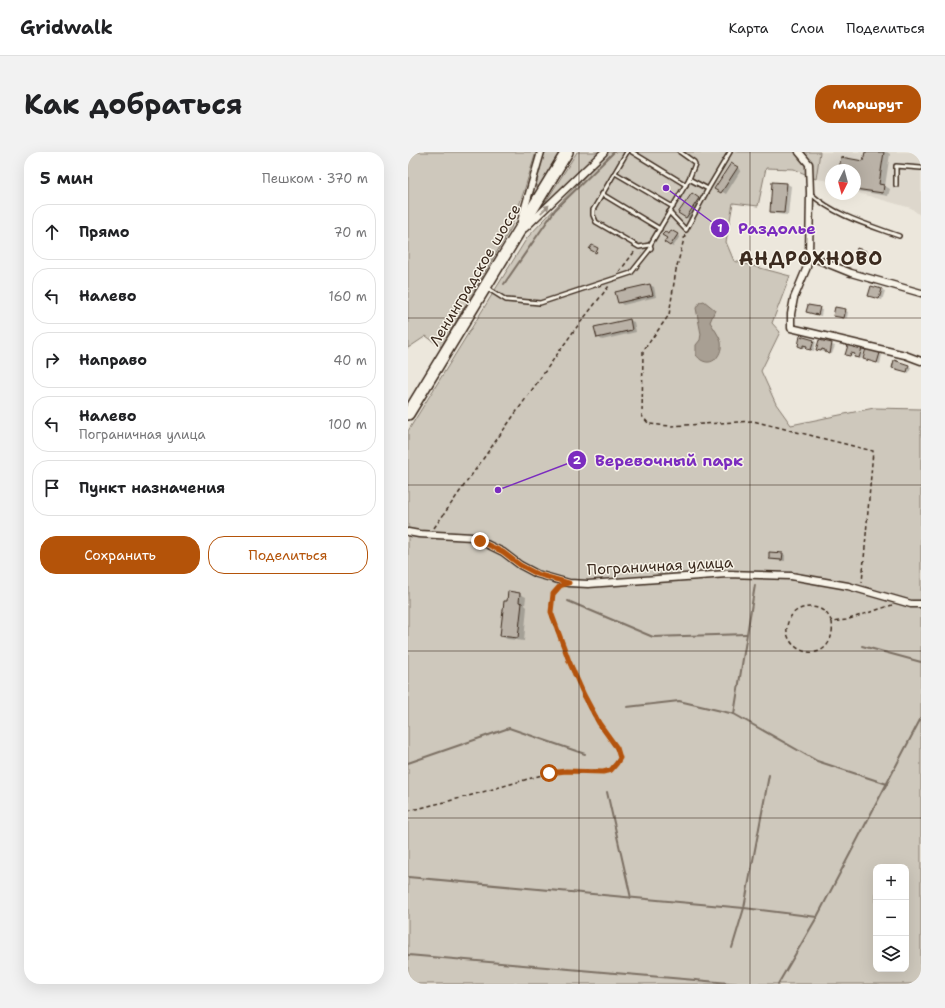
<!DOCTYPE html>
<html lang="ru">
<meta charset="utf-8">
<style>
:root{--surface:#fff;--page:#f2f2f2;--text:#202124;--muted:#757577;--line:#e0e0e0;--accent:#b45309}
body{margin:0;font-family:"Shantell Sans",sans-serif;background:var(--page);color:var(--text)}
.controls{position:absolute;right:12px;bottom:12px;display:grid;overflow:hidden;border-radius:8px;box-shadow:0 4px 16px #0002}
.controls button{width:36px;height:36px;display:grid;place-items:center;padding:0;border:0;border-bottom:1px solid var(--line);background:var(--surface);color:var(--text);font:20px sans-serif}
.compass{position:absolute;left:417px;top:12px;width:36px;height:36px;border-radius:50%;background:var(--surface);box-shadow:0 4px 16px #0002;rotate:186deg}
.stop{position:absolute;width:12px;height:12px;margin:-9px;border:3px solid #b45309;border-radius:50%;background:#fff}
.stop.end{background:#b45309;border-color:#fff;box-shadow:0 1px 4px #0008}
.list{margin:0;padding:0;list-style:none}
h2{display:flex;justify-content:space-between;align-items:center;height:52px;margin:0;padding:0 16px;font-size:17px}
h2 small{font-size:13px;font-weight:400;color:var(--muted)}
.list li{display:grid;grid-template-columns:26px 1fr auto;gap:12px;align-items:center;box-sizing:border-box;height:56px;margin:0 8px 8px;padding:0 8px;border:1px solid var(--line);border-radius:16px}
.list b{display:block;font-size:15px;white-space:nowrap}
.list p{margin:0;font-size:13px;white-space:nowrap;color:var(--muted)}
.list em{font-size:13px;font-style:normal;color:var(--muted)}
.actions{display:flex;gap:8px;padding:12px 16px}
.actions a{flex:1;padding:9px 0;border:1px solid var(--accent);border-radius:16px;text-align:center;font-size:14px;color:var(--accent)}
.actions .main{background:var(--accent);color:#fff}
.icon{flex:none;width:22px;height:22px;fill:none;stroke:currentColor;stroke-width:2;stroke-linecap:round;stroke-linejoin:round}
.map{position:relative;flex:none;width:513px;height:832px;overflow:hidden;border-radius:16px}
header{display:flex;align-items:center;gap:24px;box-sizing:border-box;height:56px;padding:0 20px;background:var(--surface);border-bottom:1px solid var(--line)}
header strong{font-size:19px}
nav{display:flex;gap:22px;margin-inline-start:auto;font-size:14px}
.intro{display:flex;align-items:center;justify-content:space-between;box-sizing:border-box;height:96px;padding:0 24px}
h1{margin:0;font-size:28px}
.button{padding:10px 18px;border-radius:16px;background:var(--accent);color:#fff;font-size:14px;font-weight:700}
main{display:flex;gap:24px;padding:0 24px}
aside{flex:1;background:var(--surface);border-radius:16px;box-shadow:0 4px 16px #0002}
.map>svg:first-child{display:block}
</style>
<header>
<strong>Gridwalk</strong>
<nav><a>Карта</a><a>Слои</a><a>Поделиться</a></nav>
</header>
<div class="intro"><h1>Как добраться</h1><a class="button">Маршрут</a></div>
<main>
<aside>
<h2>5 мин<small>Пешком · 370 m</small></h2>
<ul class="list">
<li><svg class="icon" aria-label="ahead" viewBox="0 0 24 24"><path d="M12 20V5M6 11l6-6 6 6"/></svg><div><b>Прямо</b></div><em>70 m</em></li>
<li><svg class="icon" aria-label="left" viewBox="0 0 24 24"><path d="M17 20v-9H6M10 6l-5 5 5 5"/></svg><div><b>Налево</b></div><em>160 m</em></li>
<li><svg class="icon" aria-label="right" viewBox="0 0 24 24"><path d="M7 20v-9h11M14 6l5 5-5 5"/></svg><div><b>Направо</b></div><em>40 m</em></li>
<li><svg class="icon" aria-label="left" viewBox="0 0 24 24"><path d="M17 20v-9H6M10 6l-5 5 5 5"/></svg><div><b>Налево</b><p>Пограничная улица</p></div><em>100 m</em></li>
<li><svg class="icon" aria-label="arrive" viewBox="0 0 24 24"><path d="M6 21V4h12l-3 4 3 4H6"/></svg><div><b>Пункт назначения</b></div></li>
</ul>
<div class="actions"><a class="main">Сохранить</a><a>Поделиться</a></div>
</aside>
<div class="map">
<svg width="513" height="832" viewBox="0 0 513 832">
<rect width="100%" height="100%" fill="#ece7dc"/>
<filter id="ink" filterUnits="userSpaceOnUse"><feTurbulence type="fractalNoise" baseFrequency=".025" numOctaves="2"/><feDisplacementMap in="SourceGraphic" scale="8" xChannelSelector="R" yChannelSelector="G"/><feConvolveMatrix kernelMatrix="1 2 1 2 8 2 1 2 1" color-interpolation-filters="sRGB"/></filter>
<g filter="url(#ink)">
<path fill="#ddd7cc" d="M412 0H513V64L503 56 447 40V18H423V29L408 27Z"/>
<g fill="#cec8bc" stroke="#84796d" fill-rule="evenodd">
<path d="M0 0H128L116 39 103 76 33 195 18 184 0 196Z"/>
<path d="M136 0H152L130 37 128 34Z"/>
<path d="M169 0H191L140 51H137Z"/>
<path d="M200 0H412L408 27 386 17 358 16 350 54 325 51 318 90 326 109 382 124 364 171 372 180 353 219 368 252 383 273 466 256 513 257V832H0V279L119 86ZM468 715H498V817H468Z"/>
</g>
<path fill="#a89f93" stroke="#7c7064" d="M296 149 307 158 302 170C306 177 311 183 313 190 315 201 306 214 295 209 292 208 290 205 288 203V193L292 188 293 182 288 156 292 150Z"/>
<g fill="#0003">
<path d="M458 0H479L482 2 477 34 482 37 480 44 450 39 447 37V18H432L456 10Z"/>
<path d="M323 12 333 18 318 42 308 36Z"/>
<path d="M379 32 383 34 380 63 367 62 363 59Z"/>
<path d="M284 42 293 48 281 67 272 61Z"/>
<path d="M264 80 272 84 265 95 257 90Z"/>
<path d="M450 97 460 101 458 110 450 107Z"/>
<path d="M242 133 246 135 248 145 215 153 211 150Z"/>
<path d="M464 135 477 139 474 148 464 145Z"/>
<path d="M401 154 414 158 413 164 402 161Z"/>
<path d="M437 158 440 160 439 166 429 164Z"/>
<path d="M221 168 226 170 228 180 194 188 190 185Z"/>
<path d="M406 189 408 190 406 199 402 198 400 194H398L397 196 391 194Z"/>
<path d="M412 189 427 194 424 202 420 201 416 197V200L409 198Z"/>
<path d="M453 197 456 198 454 207 447 204 448 203 445 202V204L439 202Z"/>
<path d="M472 202 474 203 472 212 459 208Z"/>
<path d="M501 214 503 216 501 221 488 217Z"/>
<path d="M375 402 377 403V409L364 408 362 406Z"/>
<path d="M101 440 112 442 118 445 117 453 119 455 116 489 99 487 93 484Z"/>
</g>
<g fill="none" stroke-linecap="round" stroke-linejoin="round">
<g stroke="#7c7064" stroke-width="2">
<path d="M96 132 147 58 206 0"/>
<path d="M160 449 245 485 338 482"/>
<path d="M454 494 513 510"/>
<path d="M219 555 271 549 326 562 409 609 479 632"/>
<path d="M326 562 347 433"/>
<path d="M0 611 101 576 177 602"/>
<path d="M199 640 223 746"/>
<path d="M0 725 336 756 409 765"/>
<path d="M324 796 336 756 361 623"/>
<path d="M0 803 333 832"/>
<path d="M370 832 409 765 513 566"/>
</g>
</g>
<g fill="#bab2a7" stroke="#3b2a1e">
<path d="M457 0H476L471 32 476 33 475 41 447 37V18H431L433 5 455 9Z"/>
<path d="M323 11 330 15 313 41 306 37Z"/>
<path d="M364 30 379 31 376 61 362 60Z"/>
<path d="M284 41 291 46 278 66 270 61Z"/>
<path d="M263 78 270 82 262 94 256 90 259 86 254 83 257 80 261 82Z"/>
<path d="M184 93 190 96 188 101 181 97Z"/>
<path d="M449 96 458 99 455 109 446 106Z"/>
<path d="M242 132 245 143 210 151 207 140Z"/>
<path d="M463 134 474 137 471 147 460 144Z"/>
<path d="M400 153 412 155 410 163 398 160Z"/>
<path d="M427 155 438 157 436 166 425 164Z"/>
<path d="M222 167 224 178 189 186 186 175Z"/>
<path d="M392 184 406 188 403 198 398 197 399 194 395 193V196L390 194Z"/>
<path d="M411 188 424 191 422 202 417 200V198L414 197 413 199 408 198Z"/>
<path d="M440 193 454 196 451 206 446 205 447 202 443 201 442 204 437 203Z"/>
<path d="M458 196 472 201 469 211 455 207Z"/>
<path d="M486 208 501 213 499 220 484 216Z"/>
<path d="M361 400 375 401 374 408 361 407Z"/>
<path d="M100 439 112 441 111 450 114 451 110 486 92 484 96 449H99Z"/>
</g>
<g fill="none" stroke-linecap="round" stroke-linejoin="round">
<g stroke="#3b2a1e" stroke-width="6">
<g id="service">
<path d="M219 0 185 58V63L188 70 231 95 242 93 281 27 300 37"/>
<path d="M224 0 278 33"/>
<path d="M272 0 286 10 287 12 281 27"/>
<path d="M207 21 265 55"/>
<path d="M488 33V14L513 16"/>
<path d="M194 42 252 77"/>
<path d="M403 42C427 64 461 73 491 84"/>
<path d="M261 60 278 78 300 37 322 0"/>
<path d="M79 136 98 148 132 151 223 121 243 96 242 93"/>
</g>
</g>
<g stroke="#3b2a1e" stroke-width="9">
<g id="minor">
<path d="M391 0 401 12 402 41 401 104 399 115 386 146 383 162V176L497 203 513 209"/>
<path d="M113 69 133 0"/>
<path d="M117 76 196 0"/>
<path d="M401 104 443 121 513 141"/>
<path d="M0 380 11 382 64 385 95 400 112 413 129 422 161 431 180 432 319 422 383 424 440 434 503 452H513"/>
</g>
</g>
<g stroke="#3b2a1e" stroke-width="14">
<path id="trunk" d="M0 262 159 0"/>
</g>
<g stroke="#3b2a1e" stroke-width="1.5" stroke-dasharray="4 3" stroke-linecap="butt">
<path d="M277 83 268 118 261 163 235 199 234 264 241 272 262 274 345 269 465 299 454 431"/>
<path d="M211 120 227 99"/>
<path d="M26 376 165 180 201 134"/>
<path d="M424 470C421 465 419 460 414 458 404 452 387 455 382 466 373 481 384 498 400 500 419 503 426 485 424 470L438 468 484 453"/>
<path d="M0 659 57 645 141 621 157 619 195 620 203 618 212 606C208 593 199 583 191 572 175 546 163 515 152 486 149 478 144 468 143 460 142 451 145 440 151 435"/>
</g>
<use href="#service" stroke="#f7f3e8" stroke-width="3"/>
<use href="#minor" stroke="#f7f3e8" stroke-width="6"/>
<use href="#trunk" stroke="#f7f3e8" stroke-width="11"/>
</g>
<defs><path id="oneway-solid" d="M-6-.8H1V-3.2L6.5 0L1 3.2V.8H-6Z"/></defs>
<use fill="#998e83" href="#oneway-solid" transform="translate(137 57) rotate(-44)"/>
</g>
<g fill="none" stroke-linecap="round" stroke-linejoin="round" filter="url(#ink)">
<path stroke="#b45309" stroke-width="5" d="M72 389 95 400 112 413 129 422 161 431 152 434 145 442 143 460 161 509 176 543 191 571 209 596 212 606 209 611 203 618 195 620 158 619 141 621"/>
</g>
<path fill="none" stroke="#3b2a1e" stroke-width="1" stroke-opacity="0.55" d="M171 0V832M342 0V832M0 166H513M0 333H513M0 499H513M0 666H513"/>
<g text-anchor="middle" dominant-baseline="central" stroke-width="3" stroke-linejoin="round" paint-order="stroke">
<g font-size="15" fill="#3b2a1e" stroke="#f7f3e8">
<text transform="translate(67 123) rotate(-59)">Ленинградское шоссе</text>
<text transform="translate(252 414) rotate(-3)">Пограничная улица</text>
</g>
<g font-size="19" font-weight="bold" letter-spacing="1" fill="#3b2a1e" stroke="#f7f3e8">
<text x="403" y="106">АНДРОХНОВО</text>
</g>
</g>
<path fill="none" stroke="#7b2cbf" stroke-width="1.5" d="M258 36L312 76M90 338L169 308"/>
<g fill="#7b2cbf" stroke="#f7f3e8" stroke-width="1.5">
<circle cx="258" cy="36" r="4"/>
<circle cx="90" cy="338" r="4"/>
<circle cx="312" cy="76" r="10"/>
<circle cx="169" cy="308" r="10"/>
</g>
<g font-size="12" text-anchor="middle" font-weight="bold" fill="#fff">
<text x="312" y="80">1</text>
<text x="169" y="312">2</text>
</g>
<g font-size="16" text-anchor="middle" font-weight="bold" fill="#7b2cbf" stroke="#f7f3e8" stroke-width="3" stroke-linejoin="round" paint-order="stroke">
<text x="369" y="82">Раздолье</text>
<text x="261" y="314">Веревочный парк</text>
</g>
</svg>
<div class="controls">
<button>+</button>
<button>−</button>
<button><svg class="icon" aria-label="layers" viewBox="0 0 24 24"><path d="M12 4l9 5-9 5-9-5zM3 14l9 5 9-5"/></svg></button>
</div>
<svg class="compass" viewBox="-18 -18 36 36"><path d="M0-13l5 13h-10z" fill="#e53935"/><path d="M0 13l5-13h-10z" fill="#757577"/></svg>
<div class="stop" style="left:141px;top:621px"></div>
<div class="stop end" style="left:72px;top:389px"></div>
</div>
</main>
